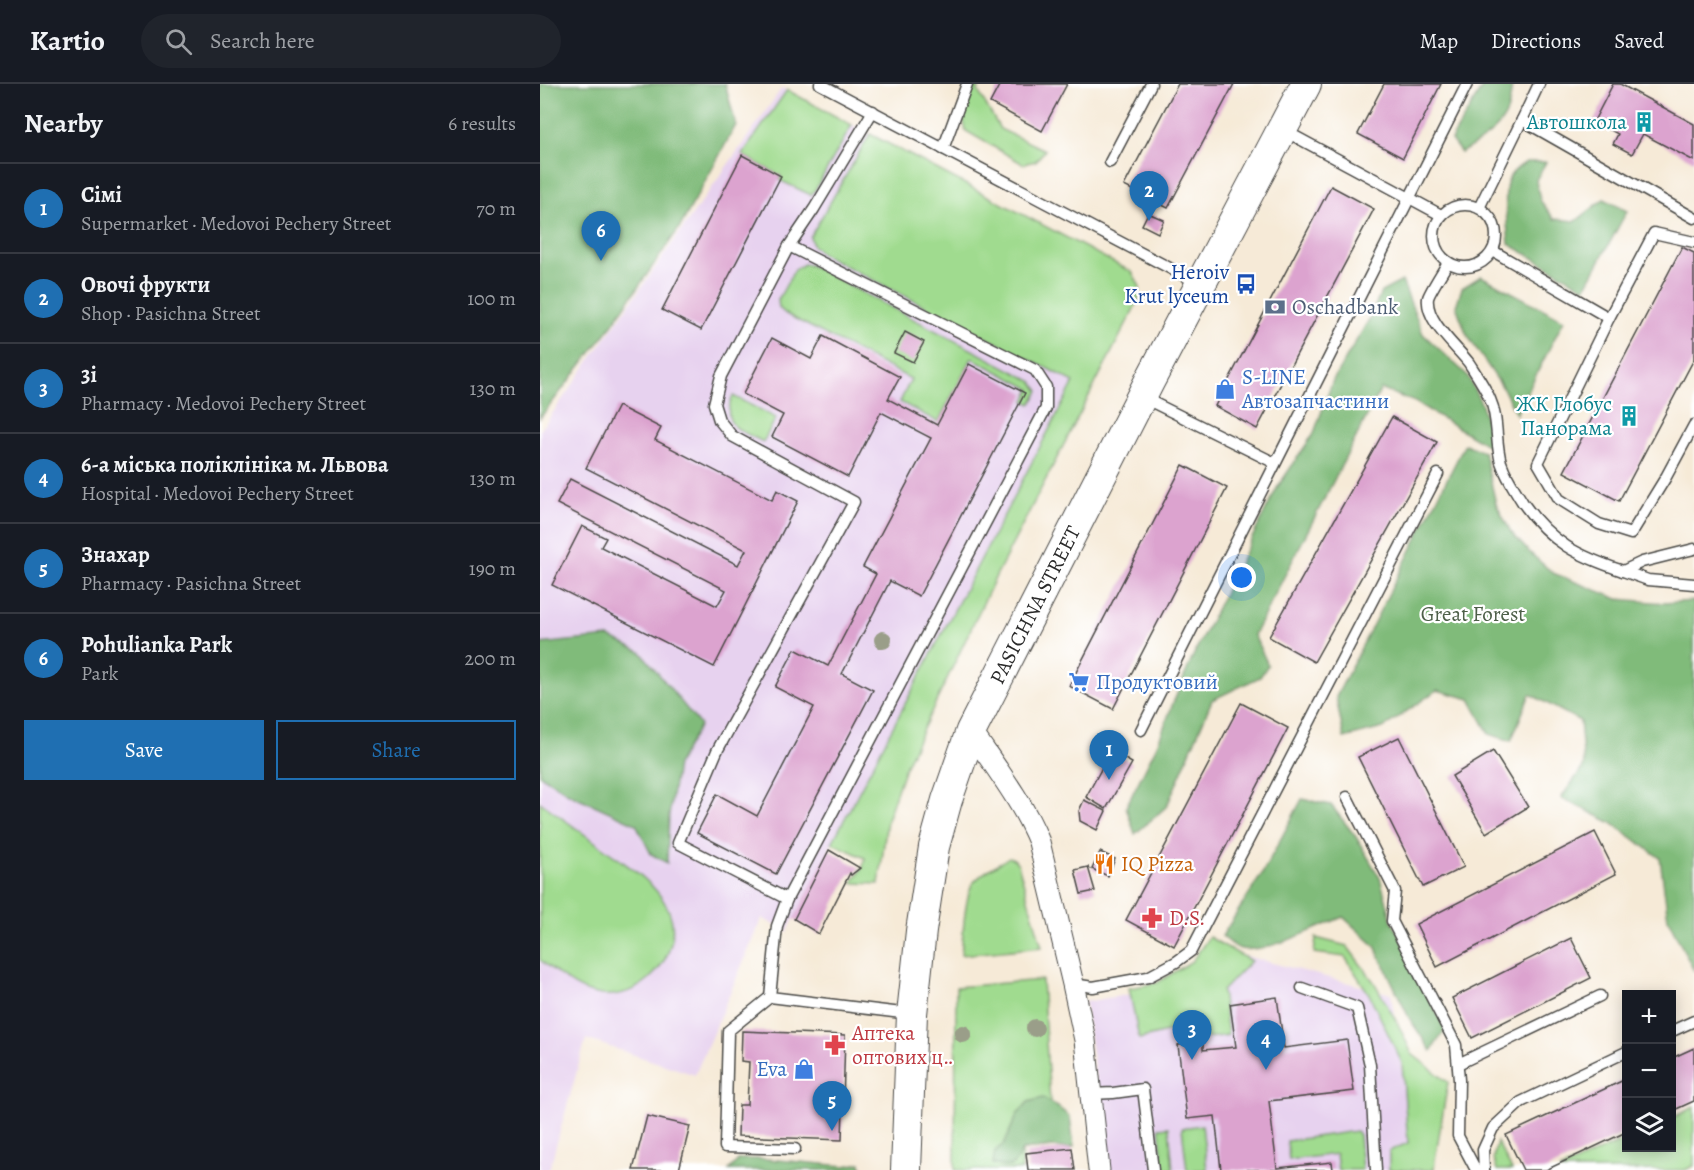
<!DOCTYPE html>
<meta charset="utf-8">
<style>
:root{--surface:#171b24;--page:#20242c;--text:#f1f3f6;--muted:#9ea1a6;--line:#363941;--accent:#1f6fb2}
body{margin:0;font-family:Alegreya,serif;background:var(--page);color:var(--text)}
.controls{position:absolute;right:18px;bottom:18px;display:grid;overflow:hidden;border-radius:0px;box-shadow:0 3px 15px #0003}
.controls button{width:54px;height:54px;display:grid;place-items:center;padding:0;border:0;border-bottom:2px solid var(--line);background:var(--surface);color:var(--text);font:30px sans-serif}
.you{position:absolute;left:702px;top:494px;width:21px;height:21px;margin:-15px;border:4px solid #fff;border-radius:50%;background:#1a73e8;box-shadow:0 0 0 9px #1a73e833}
.badge{display:grid;place-items:center;width:39px;height:39px;border-radius:50%;background:var(--accent);color:#fff;font-size:20px;font-weight:700}
.pin{position:absolute;translate:-50% -50px;filter:drop-shadow(0 2px 3px #0008)}
.pin::after{content:'';position:absolute;top:32px;width:21px;height:18px;background:inherit;clip-path:polygon(0 0,100% 0,50% 100%)}
.list{margin:0;padding:0;list-style:none}
h2{display:flex;justify-content:space-between;align-items:center;height:78px;margin:0;padding:0 24px;font-size:26px}
h2 small{font-size:20px;font-weight:400;color:var(--muted)}
.list li{display:grid;grid-template-columns:39px 1fr auto;gap:18px;align-items:center;box-sizing:border-box;height:90px;padding:0 24px;border-top:2px solid var(--line)}
.list b{display:block;font-size:22px;white-space:nowrap}
.list p{margin:0;font-size:20px;white-space:nowrap;color:var(--muted)}
.list em{font-size:20px;font-style:normal;color:var(--muted)}
.actions{display:flex;gap:12px;padding:18px 24px}
.actions a{flex:1;padding:14px 0;border:2px solid var(--accent);border-radius:0px;text-align:center;font-size:21px;color:var(--accent)}
.actions .main{background:var(--accent);color:#fff}
.icon{flex:none;width:33px;height:33px;fill:none;stroke:currentColor;stroke-width:2;stroke-linecap:round;stroke-linejoin:round}
.map{position:relative;flex:none;width:1154px;height:1086px;overflow:hidden}
header{display:flex;align-items:center;gap:36px;box-sizing:border-box;height:84px;padding:0 30px;background:var(--surface);border-bottom:2px solid var(--line)}
header strong{font-size:28px}
nav{display:flex;gap:33px;margin-inline-start:auto;font-size:21px}
.search{width:420px;height:54px;background:var(--page);display:flex;align-items:center;gap:15px;box-sizing:border-box;padding:0 21px;border-radius:33px;color:var(--muted);font-size:22px}
main{display:flex}
aside{flex:1;background:var(--surface)}
.map>svg:first-child{display:block}
</style>
<header>
<strong>Kartio</strong>
<div class="search"><svg class="icon" aria-label="search" viewBox="0 0 24 24"><circle cx="10" cy="10" r="6"/><path d="M15 15l6 6"/></svg>Search here</div>
<nav><a>Map</a><a>Directions</a><a>Saved</a></nav>
</header>
<main>
<aside>
<h2>Nearby<small>6 results</small></h2>
<ul class="list">
<li><span class="badge">1</span><div><b>Сімі</b><p>Supermarket · Medovoi Pechery Street</p></div><em>70 m</em></li>
<li><span class="badge">2</span><div><b>Овочі фрукти</b><p>Shop · Pasichna Street</p></div><em>100 m</em></li>
<li><span class="badge">3</span><div><b>3і</b><p>Pharmacy · Medovoi Pechery Street</p></div><em>130 m</em></li>
<li><span class="badge">4</span><div><b>6-а міська поліклініка м. Львова</b><p>Hospital · Medovoi Pechery Street</p></div><em>130 m</em></li>
<li><span class="badge">5</span><div><b>Знахар</b><p>Pharmacy · Pasichna Street</p></div><em>190 m</em></li>
<li><span class="badge">6</span><div><b>Pohulianka Park</b><p>Park</p></div><em>200 m</em></li>
</ul>
<div class="actions"><a class="main">Save</a><a>Share</a></div>
</aside>
<div class="map">
<svg width="1154" height="1086" viewBox="0 0 1154 1086">
<rect width="100%" height="100%" fill="#fff"/>
<filter id="ink" filterUnits="userSpaceOnUse"><feTurbulence type="fractalNoise" baseFrequency=".0167" numOctaves="2"/><feDisplacementMap in="SourceGraphic" scale="12" xChannelSelector="R" yChannelSelector="G"/><feConvolveMatrix kernelMatrix="1 2 1 2 8 2 1 2 1" color-interpolation-filters="sRGB"/></filter>
<filter id="wash" filterUnits="userSpaceOnUse"><feTurbulence type="fractalNoise" baseFrequency=".008" numOctaves="4" result="noise"/><feDisplacementMap in="SourceGraphic" scale="24" xChannelSelector="R" yChannelSelector="G"/><feGaussianBlur stdDeviation="1.35" result="paint"/><feColorMatrix in="noise" values="0 0 0 0 0 0 0 0 0 0 0 0 0 0 0 0 0 1.4 0 .05"/><feComposite in="paint" operator="in"/></filter>
<g filter="url(#wash)">
<rect width="100%" height="100%" fill="#f6ead7"/>
<g fill="#e7d2ef">
<path d="M242 4 592 188 292 759 289 766 320 784 311 791 309 789 279 850 254 835 247 848 222 834 155 991 46 955 9 1086H0V347Z"/>
<path d="M671 863 851 910 876 1086H568L545 918 626 904Z"/>
</g>
<g fill="#a0db8f" stroke="#66835d" stroke-width="1.5">
<path d="M435 0H440L438 7 460 45 505 66 496 77 483 80 426 47 423 34Z"/>
<path d="M247 6 312 41 275 106 271 111 239 96 241 92 202 71Z"/>
<path d="M330 50 592 188 600 203 598 217 457 490 365 683 347 736 339 800 312 799 323 783 325 774 292 759 534 298 282 170 273 162 270 153Z"/>
<path d="M264 180 270 181 492 297 499 307 491 320 485 317 491 305 432 274 398 338 360 318 371 295 246 230 239 224 238 216 255 185Z"/>
<path d="M193 312 236 334 223 358C200 346 179 342 193 312Z"/>
<path d="M0 718C22 734 44 750 66 766 88 782 113 797 126 821 149 862 108 915 63 911 38 909 19 890 0 876Z"/>
<path d="M469 773 474 775 478 780 502 863 421 871C423 853 424 817 432 801 437 791 459 780 469 773Z"/>
<path d="M669 853 711 877 682 907 688 951 636 959 634 946 599 955 589 904 617 899 652 877Z"/>
<path d="M776 854 807 862 834 898 858 940 872 970 908 998 895 1076 894 1086H849V1067L868 1059 862 979 829 910 805 873 774 869Z"/>
<path d="M502 896 513 1063 482 1066V1086H415L416 903Z"/>
<path d="M1154 1023V1082L1145 1086H1019L1086 1055V1064H1132V1034Z"/>
<path d="M662 1041 667 1086H647L642 1044Z"/>
<path d="M629 1043 633 1086H624L619 1044Z"/>
<path d="M816 1047 819 1051 822 1086H798L796 1070 749 1076 747 1057Z"/>
<path d="M957 1058 972 1086H957L953 1075Z"/>
</g>
<g fill="#80bb7a" stroke="#567352" stroke-width="1.5">
<path d="M0 0H185L196 41 140 143 67 248 0 334Z"/>
<path d="M944 0H972C971 9 970 20 967 28 959 48 938 58 921 69L911 56Z"/>
<path d="M986 78H1006L996 96 1000 116 1014 135 1036 137 1064 115 1087 127 1045 204 969 160C968 146 962 105 969 94 973 86 979 83 986 78Z"/>
<path d="M941 192 1024 236 976 330 963 304 927 251 916 222 922 204Z"/>
<path d="M862 197 883 250 927 291 942 321 952 364 875 318 841 305 714 551 728 581 720 593 672 616 627 722 595 750 586 723 618 659 633 619 653 572 737 404 774 349 793 296 830 234 841 208Z"/>
<path d="M925 360 944 368 956 420 971 448 988 467 1013 489 1078 515 1124 519 1154 517V887L1128 835 1120 774 1070 738 1021 714 1044 682 1040 637 990 610 971 657 949 650 930 615 897 606 843 644 804 654 796 613Z"/>
<path d="M69 553 101 568 160 641 137 681 129 732 127 779 111 770 96 740 30 710 0 691V560Z"/>
<path d="M762 715 791 721 816 753 840 794 852 837 905 946 891 967 869 934 835 862 803 833C779 843 725 870 701 865 695 864 687 856 682 852L722 790Z"/>
<path d="M503 1014 518 1023 530 1033 534 1063 526 1064 513 1063 482 1066C475 1082 472 1086 453 1080L455 1067 464 1060 477 1031 488 1018Z"/>
<path d="M199 1075H227L305 1082 321 1079 322 1086H189Z"/>
</g>
<g id="blocks">
<g fill="#dca3cf">
<path d="M460 0H527L502 47 450 19Z"/>
<path d="M638 0H694L628 124 584 102Z"/>
<path d="M844 0H901L863 74 818 50Z"/>
<path d="M1073 0H1080L1154 40V77L1103 50 1092 70 1073 60 1078 50 1054 37Z"/>
<path d="M202 71 241 92 161 246 122 226Z"/>
<path d="M791 102 834 125 717 345 675 322Z"/>
<path d="M608 129 624 136 618 149 602 141Z"/>
<path d="M1142 163 1154 169V275L1079 417 1024 388Z"/>
<path d="M365 248 384 258 373 278 354 269Z"/>
<path d="M283 252 360 293 348 315 397 341 429 280 485 309 379 512 350 497 302 590 333 606 236 790 157 749 177 710 217 732 274 623 235 603 255 565 288 582 336 490 323 483 391 354 341 328 308 393 232 353 243 331 203 310 232 254 271 275Z"/>
<path d="M78 322 121 344 115 356 232 416 237 406 258 417 174 583 12 501 42 442 66 454 61 463 177 522 186 506 17 420 30 395 198 481 206 466 46 384Z"/>
<path d="M852 333 897 358 774 578 729 553Z"/>
<path d="M643 381 687 404 573 625 529 602Z"/>
<path d="M701 619 748 644 634 862 586 836Z"/>
<path d="M859 653 924 783 883 803 818 673Z"/>
<path d="M571 667 592 679 566 725 546 713Z"/>
<path d="M953 667 988 723 946 749 912 692Z"/>
<path d="M544 716 566 727 557 746 540 737 539 727Z"/>
<path d="M1055 748 1076 790 897 883 876 840Z"/>
<path d="M289 766 320 784 311 791 310 789 279 850 254 835Z"/>
<path d="M560 768 575 775 568 792 552 785Z"/>
<path d="M548 783 555 807 541 810 535 786Z"/>
<path d="M1031 854 1051 894 932 954 912 914Z"/>
<path d="M737 913 744 964 807 956 814 1007 729 1017 737 1084 792 1078 793 1086H681L675 1032 647 1035 638 961 663 958V966L696 963 690 920Z"/>
<path d="M202 947 305 951 302 1056 198 1052 199 1021H207L209 978 201 977Z"/>
<path d="M1154 964V1017L1132 1027V974Z"/>
<path d="M1086 995V1048L1006 1086H983L966 1051Z"/>
<path d="M107 1032 150 1042 139 1086H93Z"/>
<path d="M532 1064 535 1086H488L486 1069Z"/>
</g>
</g>
</g>
<g filter="url(#ink)">
<use href="#blocks" fill-opacity="0" stroke="#494845" stroke-width="1.5"/>
<g fill="none" stroke-linecap="round" stroke-linejoin="round">
<g stroke="#494845" stroke-width="13">
<g id="service">
<path d="M280 0 658 199"/>
<path d="M982 36 999 0"/>
<path d="M745 47 901 131"/>
<path d="M403 65 427 0"/>
<path d="M570 78 611 0"/>
<circle cx="925" cy="152" r="31"/>
<path d="M939 124 982 36 1154 134"/>
<path d="M1154 158 1114 149 1069 234 998 379 1019 415 1059 440 1091 450 1126 393 1154 341"/>
<path d="M249 162 495 286 506 303V324L247 815 237 842 230 913 370 930"/>
<path d="M953 167 1069 234"/>
<path d="M908 178C904 186 890 207 888 214 885 237 917 263 929 279 936 290 945 303 950 315 959 335 955 358 961 378 966 393 975 406 983 419 1011 459 1038 472 1083 487L1102 478 1154 465"/>
<path d="M602 313 735 379"/>
<path d="M1083 487 1108 496 1154 500"/>
<path d="M601 646 927 0"/>
<path d="M807 713 855 807 852 837 916 961 919 996 918 1052 936 1086"/>
<path d="M247 815 138 759 177 667 314 418 192 352 179 336 174 320 181 292 249 162 274 125 333 27"/>
<path d="M533 900 553 903 608 893 636 878 651 867 898 390"/>
<path d="M762 904 817 924 830 981 836 1086"/>
<path d="M230 913 188 947 185 1063 255 1065"/>
<path d="M1132 947 1154 937"/>
<path d="M918 980 1060 912"/>
<path d="M551 1010 573 1009 603 1005 613 1086"/>
<path d="M944 1086 943 1066 953 1044 981 1018 1086 968"/>
</g>
</g>
<g stroke="#494845" stroke-width="23">
<path id="minor" d="M431 647C454 681 484 720 499 758L533 900 545 956 559 1086"/>
</g>
<g stroke="#494845" stroke-width="32">
<path id="secondary" d="M366 1086 372 930 381 847 394 763 407 716 431 647 609 298 766 0"/>
</g>
<use href="#service" stroke="#fff" stroke-width="10"/>
<use href="#minor" stroke="#fff" stroke-width="21"/>
<use href="#secondary" stroke="#fff" stroke-width="30"/>
</g>
<g fill="#9a9e89">
<circle cx="343" cy="556" r="9"/>
<circle cx="495" cy="944" r="9"/>
<circle cx="423" cy="950" r="9"/>
</g>
</g>
<defs>
<g id="building-bare" transform="scale(1.62)"><path d="M-4-6H4V6H1V3H-1V6H-4ZM-2.5-4.3h1.7v1.8h-1.7ZM.8-4.3h1.7v1.8H.8ZM-2.5-1h1.7V.8h-1.7ZM.8-1h1.7V.8H.8Z" fill="#0f9aa8" stroke="#fff" stroke-width="2.5" paint-order="stroke"/></g>
<g id="bus-bare" transform="scale(1.62)"><path d="M-5-6H5V4H4V6H2V4H-2V6H-4V4H-5ZM-3.5-4V0h7V-4ZM-3.5 1.2v1.5H-2V1.2ZM2 1.2v1.5H3.5V1.2Z" fill="#1a4fb4" stroke="#fff" stroke-width="2.5" paint-order="stroke"/></g>
<g id="bank-bare" transform="scale(1.62)"><path d="M-6-4H6V4H-6ZM0-2.3a2.3 2.3 0 1 0 0 4.6a2.3 2.3 0 1 0 0-4.6Z" fill="#5c6f8a" stroke="#fff" stroke-width="2.5" paint-order="stroke"/></g>
<g id="shop-bare" transform="scale(1.62)"><path d="M-5-2.5h2.3a2.7 3.5 0 0 1 5.4 0H5L5.5 6h-11ZM-1.5-2.5h3a1.5 2.3 0 0 0-3 0Z" fill="#3f7fe0" stroke="#fff" stroke-width="2.5" paint-order="stroke"/></g>
<g id="supermarket-bare" transform="scale(1.62)"><path d="M-6-5.5h2.5l.6 2H6L4.5 2H-2.5L-4.4-4H-6ZM-1.5 3.2a1.3 1.3 0 1 0 .1 0ZM3 3.2a1.3 1.3 0 1 0 .1 0Z" fill="#3f7fe0" stroke="#fff" stroke-width="2.5" paint-order="stroke"/></g>
<g id="restaurant-bare" transform="scale(1.62)"><path d="M-5-6h1v4h1v-4h1v4h1v-4h1v5L-1.5 .5V6h-2V.5L-5-1ZM5-6V6H3V1.5H1.5Q1.5-4 5-6Z" fill="#e8710a" stroke="#fff" stroke-width="2.5" paint-order="stroke"/></g>
<g id="pharmacy-bare" transform="scale(1.62)"><path d="M-2-6h4v4h4v4h-4v4h-4v-4h-4v-4h4Z" fill="#e0444e" stroke="#fff" stroke-width="2.5" paint-order="stroke"/></g>
</defs>
<g fill-rule="evenodd">
<use href="#building-bare" x="1104" y="38"/>
<use href="#bus-bare" x="706" y="200"/>
<use href="#bank-bare" x="735" y="223"/>
<use href="#shop-bare" x="685" y="305"/>
<use href="#building-bare" x="1089" y="332"/>
<use href="#supermarket-bare" x="539" y="598"/>
<use href="#restaurant-bare" x="564" y="780"/>
<use href="#pharmacy-bare" x="612" y="834"/>
<use href="#pharmacy-bare" x="295" y="961"/>
<use href="#shop-bare" x="264" y="985"/>
</g>
<g text-anchor="middle" dominant-baseline="central" stroke-width="4.5" stroke-linejoin="round" paint-order="stroke">
<g font-size="21" fill="#0d838f" stroke="#fff" text-anchor="end">
<text x="1087" y="38">Автошкола</text>
<text x="1072" y="320">ЖК Глобус<tspan x="1072" dy="24">Панорама</tspan></text>
</g>
<g font-size="21" fill="#164399" stroke="#fff" text-anchor="end">
<text x="689" y="188">Heroiv<tspan x="689" dy="24">Krut lyceum</tspan></text>
</g>
<g font-size="21" fill="#4e5e75" stroke="#fff" text-anchor="start">
<text x="752" y="223">Oschadbank</text>
</g>
<g font-size="21" fill="#366cbe" stroke="#fff" text-anchor="start">
<text x="702" y="293">S-LINE<tspan x="702" dy="24">Автозапчастини</tspan></text>
<text x="556" y="598">Продуктовий</text>
<text x="247" y="985" text-anchor="end">Eva</text>
</g>
<g font-size="21" fill="#2b2b2b" stroke="#fff">
<text transform="translate(495 521) rotate(-63)">PASICHNA STREET</text>
</g>
<g font-size="21" fill="#4e6049" stroke="#fff">
<text x="933" y="530">Great Forest</text>
</g>
<g font-size="21" fill="#c56008" stroke="#fff" text-anchor="start">
<text x="581" y="780">IQ Pizza</text>
</g>
<g font-size="21" fill="#be3a42" stroke="#fff" text-anchor="start">
<text x="629" y="834">D.S.</text>
<text x="312" y="949">Аптека<tspan x="312" dy="24">оптових ц‥</tspan></text>
</g>
</g>
</svg>
<div class="controls">
<button>+</button>
<button>−</button>
<button><svg class="icon" aria-label="layers" viewBox="0 0 24 24"><path d="M12 4l9 5-9 5-9-5zM3 14l9 5 9-5"/></svg></button>
</div>
<div class="you"></div>
<div class="pin badge" style="left:569px;top:696px">1</div>
<div class="pin badge" style="left:609px;top:137px">2</div>
<div class="pin badge" style="left:652px;top:976px">3</div>
<div class="pin badge" style="left:726px;top:986px">4</div>
<div class="pin badge" style="left:292px;top:1047px">5</div>
<div class="pin badge" style="left:61px;top:177px">6</div>
</div>
</main>
